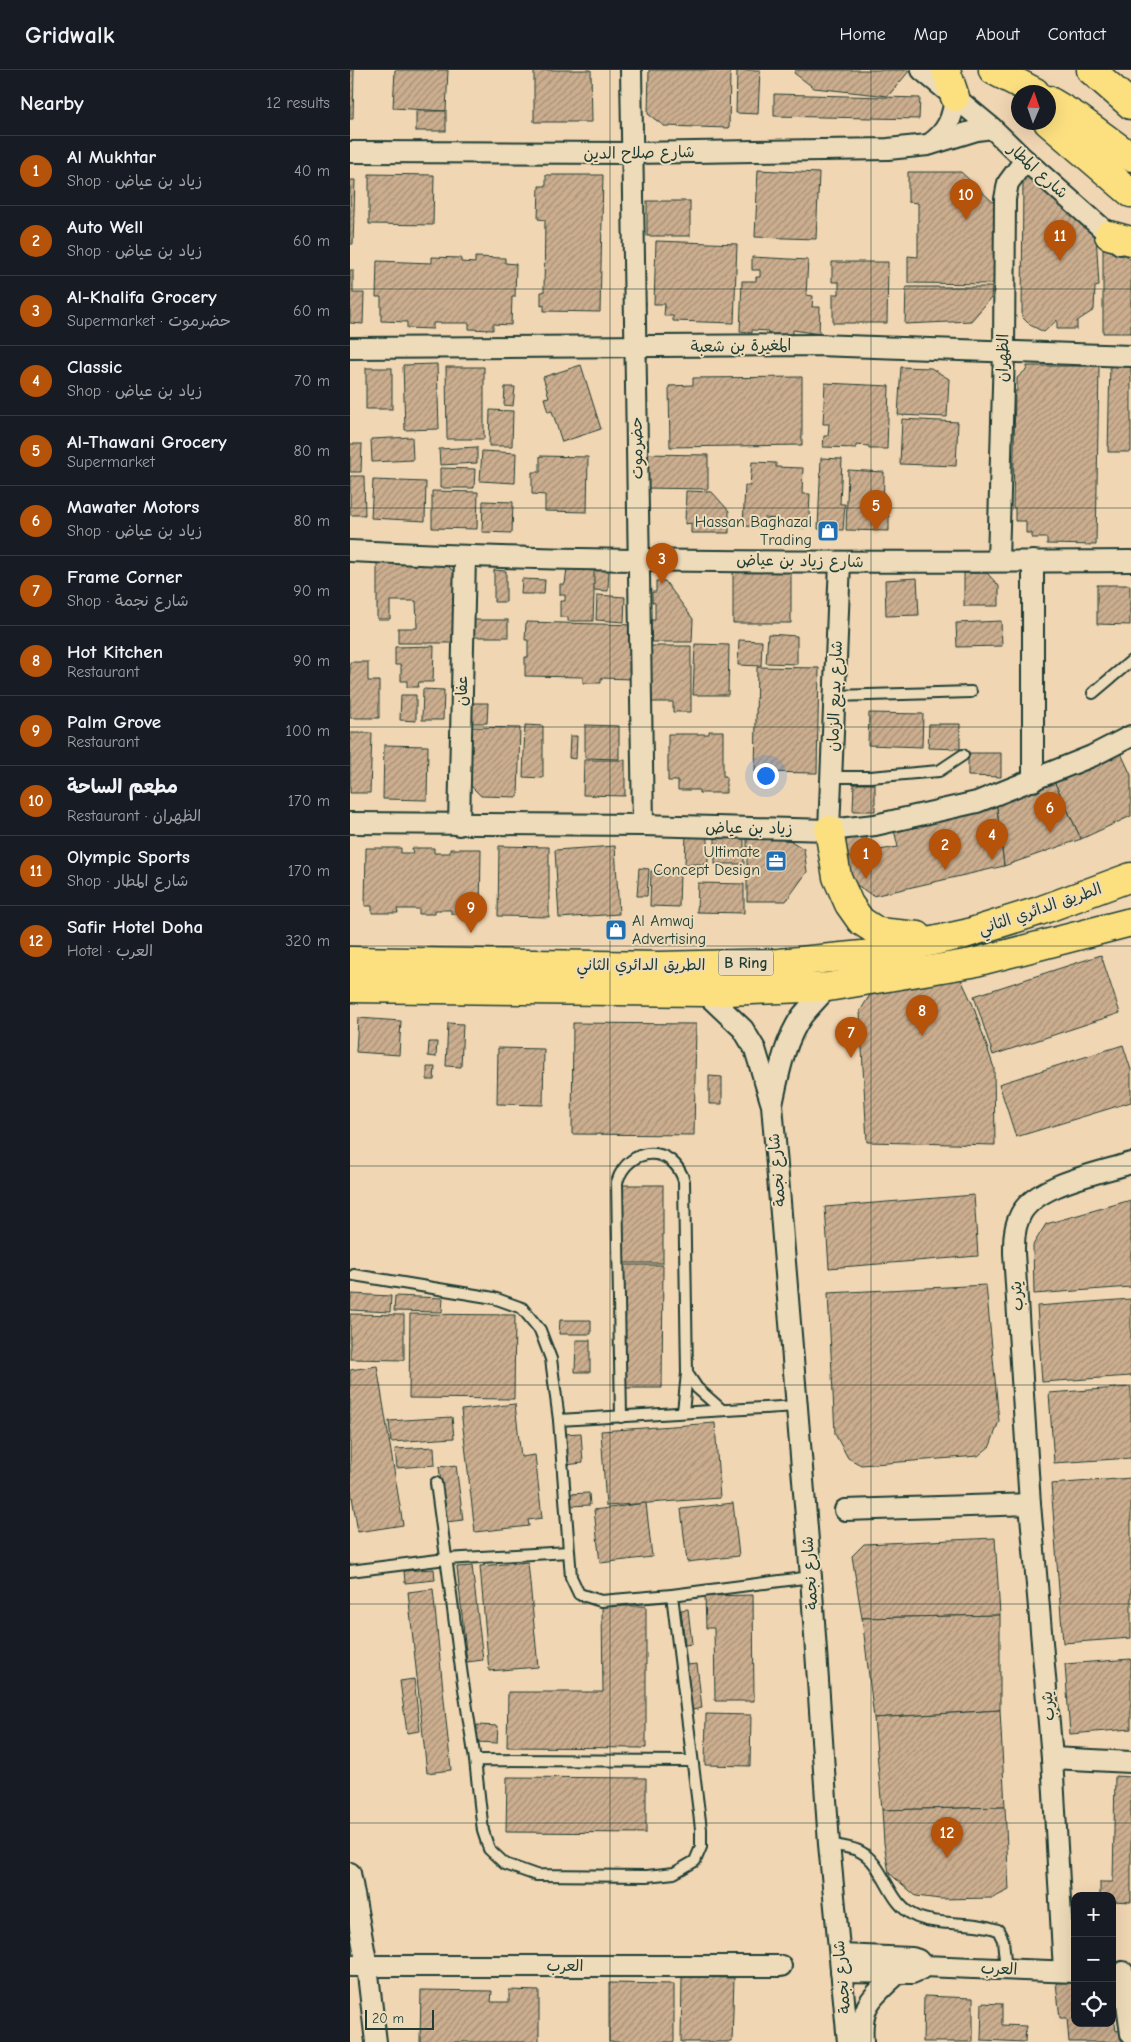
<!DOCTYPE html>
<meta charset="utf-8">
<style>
:root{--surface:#171b24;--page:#242831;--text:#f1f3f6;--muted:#9ea1a6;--line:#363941;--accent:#b45309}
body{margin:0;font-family:"Comic Neue","Playpen Sans Arabic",sans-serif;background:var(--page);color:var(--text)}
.controls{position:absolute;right:15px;bottom:15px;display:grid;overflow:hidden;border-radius:10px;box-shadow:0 5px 20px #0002}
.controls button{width:45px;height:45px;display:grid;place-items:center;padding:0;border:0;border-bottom:1px solid var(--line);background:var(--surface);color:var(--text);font:25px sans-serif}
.compass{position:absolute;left:661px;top:15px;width:45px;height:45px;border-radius:50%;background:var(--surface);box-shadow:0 5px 20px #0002;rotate:2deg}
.scale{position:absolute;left:15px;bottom:12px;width:69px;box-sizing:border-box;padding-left:5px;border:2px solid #1f3d34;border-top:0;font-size:14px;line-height:18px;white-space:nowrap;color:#1f3d34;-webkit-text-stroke:4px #eedbb9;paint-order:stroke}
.you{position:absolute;left:415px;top:705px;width:18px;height:18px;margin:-12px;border:4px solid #fff;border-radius:50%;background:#1a73e8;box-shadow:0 0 0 8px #1a73e833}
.badge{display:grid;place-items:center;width:32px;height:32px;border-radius:50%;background:var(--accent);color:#fff;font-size:16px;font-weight:700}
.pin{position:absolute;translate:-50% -41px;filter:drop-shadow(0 1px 2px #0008)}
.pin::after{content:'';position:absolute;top:26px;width:18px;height:15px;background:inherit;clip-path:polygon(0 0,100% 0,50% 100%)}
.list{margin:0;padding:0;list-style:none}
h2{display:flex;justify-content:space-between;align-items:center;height:65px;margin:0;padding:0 20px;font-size:21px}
h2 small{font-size:16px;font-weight:400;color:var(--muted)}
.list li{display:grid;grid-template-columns:32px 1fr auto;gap:15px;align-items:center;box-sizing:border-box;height:70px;padding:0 20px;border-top:1px solid var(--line)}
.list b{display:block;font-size:19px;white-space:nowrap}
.list p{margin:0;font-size:16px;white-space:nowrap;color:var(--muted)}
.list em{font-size:16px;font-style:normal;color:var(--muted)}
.icon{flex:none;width:28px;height:28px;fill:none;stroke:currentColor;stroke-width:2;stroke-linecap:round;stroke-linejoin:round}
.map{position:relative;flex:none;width:781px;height:1972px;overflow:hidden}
header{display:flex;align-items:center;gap:30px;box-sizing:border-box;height:70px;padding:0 25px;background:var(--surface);border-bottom:1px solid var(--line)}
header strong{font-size:24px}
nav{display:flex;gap:28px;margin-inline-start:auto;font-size:18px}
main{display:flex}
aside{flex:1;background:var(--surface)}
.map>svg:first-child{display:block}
</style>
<header>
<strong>Gridwalk</strong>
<nav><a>Home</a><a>Map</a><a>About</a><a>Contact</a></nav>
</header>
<main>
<aside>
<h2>Nearby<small>12 results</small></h2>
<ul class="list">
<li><span class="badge">1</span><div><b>Al Mukhtar</b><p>Shop · زياد بن عياض</p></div><em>40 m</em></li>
<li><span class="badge">2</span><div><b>Auto Well</b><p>Shop · زياد بن عياض</p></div><em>60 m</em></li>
<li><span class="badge">3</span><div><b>Al-Khalifa Grocery</b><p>Supermarket · حضرموت</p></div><em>60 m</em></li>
<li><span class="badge">4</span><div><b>Classic</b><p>Shop · زياد بن عياض</p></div><em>70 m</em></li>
<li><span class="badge">5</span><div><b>Al-Thawani Grocery</b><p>Supermarket</p></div><em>80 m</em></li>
<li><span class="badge">6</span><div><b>Mawater Motors</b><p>Shop · زياد بن عياض</p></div><em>80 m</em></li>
<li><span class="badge">7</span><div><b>Frame Corner</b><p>Shop · شارع نجمة</p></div><em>90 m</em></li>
<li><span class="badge">8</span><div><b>Hot Kitchen</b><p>Restaurant</p></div><em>90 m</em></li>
<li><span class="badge">9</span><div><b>Palm Grove</b><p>Restaurant</p></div><em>100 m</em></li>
<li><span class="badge">10</span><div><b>مطعم الساحة</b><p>Restaurant · الظهران</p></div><em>170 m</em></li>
<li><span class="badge">11</span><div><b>Olympic Sports</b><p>Shop · شارع المطار</p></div><em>170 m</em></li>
<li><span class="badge">12</span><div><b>Safir Hotel Doha</b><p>Hotel · العرب</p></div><em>320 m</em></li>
</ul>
</aside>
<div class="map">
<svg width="781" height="1972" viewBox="0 0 781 1972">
<defs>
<pattern id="building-hatch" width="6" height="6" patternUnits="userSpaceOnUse" patternTransform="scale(1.25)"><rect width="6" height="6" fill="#ccae8f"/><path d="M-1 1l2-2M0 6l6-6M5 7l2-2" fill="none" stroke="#a58f76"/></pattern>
</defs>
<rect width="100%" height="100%" fill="#f1d6b3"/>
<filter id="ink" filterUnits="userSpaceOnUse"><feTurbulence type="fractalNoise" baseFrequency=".02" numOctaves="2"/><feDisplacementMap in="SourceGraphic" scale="10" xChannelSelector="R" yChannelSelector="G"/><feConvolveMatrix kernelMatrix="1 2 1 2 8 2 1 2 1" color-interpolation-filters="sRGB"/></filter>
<g filter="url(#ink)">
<g fill="url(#building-hatch)" stroke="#1f3d34">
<path d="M0 0H4L3 49H0Z"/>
<path d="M45 0H98L96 41 43 38Z"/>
<path d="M184 0H241L242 52H184Z"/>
<path d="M299 0H380L379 58 314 56 298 44Z"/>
<path d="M387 0H410L408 44 386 43Z"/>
<path d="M446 0H560L538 26 464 18 444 3Z"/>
<path d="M424 24 570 28 569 49 424 46Z"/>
<rect x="66" y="41" width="30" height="20"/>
<path d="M408 100 469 103 466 169 405 167Z"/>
<path d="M558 102H611L645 134 644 214 558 213V186L568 187V133L558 132Z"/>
<path d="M19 104 84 105 83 155 19 154Z"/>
<path d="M196 105H253L250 242 194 241V235L191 236V222H194L195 150 188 149 189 116H196Z"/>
<path d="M673 105 689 109 746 163 749 216 745 217 744 240 727 251V259H707V250L694 262 680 255 672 247Z"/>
<path d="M0 110H5L3 174H0Z"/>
<rect x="297" y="131" width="43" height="35"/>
<path d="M306 171 387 174 384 253 323 251V246H314L315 234H304Z"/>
<path d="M760 171 781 190V263H753V178Z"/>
<path d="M82 187 111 188V192L125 193V187L155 188V193L166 194 165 227H162L161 255 143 254V260L119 259V253H83V259L57 258V252L31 251V227H26L27 191 82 193Z"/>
<path d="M402 187 458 190 456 225 463 226 462 237H470L469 264 443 260V265L418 264V261L402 260V263L390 262 392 211H406V207H410V200H402Z"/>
<path d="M482 192H538L537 253H483V224H489V212H482Z"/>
<path d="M0 200H3V223H14L13 254 0 253Z"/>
<path d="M556 217H642L641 228 621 251 555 254Z"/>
<path d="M760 293H781V382H758Z"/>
<path d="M87 294 89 359 55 360 53 295Z"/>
<path d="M231 295 251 359 212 372 202 341 198 342 194 328 199 327 193 307Z"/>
<path d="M677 296H749L746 475 697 474V468H682V463H676V451H665V438H663L665 321H667V308L677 299Z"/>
<path d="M96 297H134V369H97Z"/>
<path d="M551 297 581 298 599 309 597 347 548 345Z"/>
<rect x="16" y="298" width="26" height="41"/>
<path d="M452 307V375L320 377 319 316 343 315V308Z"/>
<path d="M475 313 539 316 537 379H519V376L506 375V378L473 377 474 366H478L479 354H473Z"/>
<path d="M155 317H165L163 336 154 335Z"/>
<path d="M140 340 163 341 162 376H139Z"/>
<path d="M552 349 608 352 606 396 550 394Z"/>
<path d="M62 367 63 390 22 392 21 369Z"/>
<path d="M0 374H12L11 402H0Z"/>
<path d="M127 377V393L90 395 89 379Z"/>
<path d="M132 381 166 383 165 413 130 411Z"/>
<path d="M294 384 358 385V419L294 418Z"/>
<path d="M190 386 238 387 237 442 195 441V425L182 424V402H190Z"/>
<path d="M471 388 492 389 490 434H495L493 460 468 459Z"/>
<path d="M402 392 426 393V397L453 398 452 424H460L459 448H455V458L429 456V449L414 448V457L393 456 395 416H400Z"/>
<path d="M90 398 125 399 124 418H90Z"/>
<path d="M498 400 534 402 533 446H539V461L496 460Z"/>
<path d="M0 406H14L15 445H0Z"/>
<path d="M23 410 76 412 75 451 21 448Z"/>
<path d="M82 421 128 422 127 459 82 458Z"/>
<path d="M336 421 362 422 379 441V463H341V453L335 454Z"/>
<path d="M133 431 163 432 162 463 132 462Z"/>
<path d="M27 489H91L105 503 106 573H48V558H67L66 531H40V549H27Z"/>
<path d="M218 489 245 496 243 551H218V547H210V531H215V525H210V514H215Z"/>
<path d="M383 495 441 496V553H383Z"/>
<path d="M244 498H259L258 521 244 520Z"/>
<path d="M144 500 156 501V532H144Z"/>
<path d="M614 503H637L649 516V536H614Z"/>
<path d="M567 508 569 545 536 546 535 510Z"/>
<path d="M172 509 195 510 194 524H171Z"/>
<path d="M306 511H315L343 549 342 572H301V550H305V533L302 532V522H306Z"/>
<path d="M747 515H780V555L747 554Z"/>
<path d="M247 525 275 527 274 552 246 550Z"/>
<rect x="121" y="550" width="37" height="17"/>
<path d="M651 551 652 576 607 577 606 553Z"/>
<path d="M176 552 285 555 283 609 251 608V613H233V607L175 606V587H178V570H175Z"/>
<path d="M418 564 447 566V594L416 593Z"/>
<path d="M389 570 412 571 411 596 388 595Z"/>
<path d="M345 574 379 575 378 625H343Z"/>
<path d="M84 576 83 612H69L68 617H57V611H51V595H45V577Z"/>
<path d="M301 576H341V642H323V632H301Z"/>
<path d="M0 592H18V611H29V648H0Z"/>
<path d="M407 597 469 598 467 703 405 702Z"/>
<path d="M73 619 94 620 93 650H72Z"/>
<path d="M51 625H66V651L50 650Z"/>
<path d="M115 633H138L137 653H114Z"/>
<path d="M519 643 573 644 572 677 518 675Z"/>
<path d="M579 654H610V679L578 678Z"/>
<path d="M175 655 193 656V708L173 707Z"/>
<path d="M235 655 269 656V689L235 688Z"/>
<path d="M120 657 170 658 168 727 131 726 119 714Z"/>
<path d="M359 661H373V706H376V723H349V720H328V711H318V664H359Z"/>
<path d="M0 663H22L20 723H0Z"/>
<path d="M220 666H227L226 689 219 688Z"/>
<path d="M34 675 78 676 77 730 33 729Z"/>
<path d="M768 677 781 705V746L731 769 702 707Z"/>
<path d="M618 683H651V707L618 706Z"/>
<path d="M234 690H275V726L233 725Z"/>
<path d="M702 707 731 769 654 796 646 731Z"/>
<path d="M504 714H525V741H503Z"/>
<path d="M646 731 654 796 523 826 501 811 494 800V766L517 763 516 782 548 777 544 760Z"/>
<rect x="365" y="762" width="29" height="32"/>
<path d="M336 763H358V794H335Z"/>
<path d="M397 766H433L454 779 457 802 436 831H397Z"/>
<path d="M149 776 199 777V847L148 846Z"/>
<path d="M265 776 269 844 209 848 205 780Z"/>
<path d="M16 778H51V783H63L62 778H84V783H100V779H131L130 844H101V840H85V844H69V839H47L48 843H22V836H15Z"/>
<path d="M289 798 299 799 297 826H287Z"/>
<path d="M301 801 330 802 329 837 300 836Z"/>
<path d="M348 813 394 814V843L347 842Z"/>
<path d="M751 885 770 943 643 985 624 926Z"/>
<path d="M609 905 623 935 644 998 645 1075 517 1072 510 941 528 912Z"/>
<path d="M8 948 51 951 49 985 6 982Z"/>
<path d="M98 953 113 954 111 997 96 996Z"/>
<path d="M223 953 346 954 344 1065 222 1064Z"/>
<path d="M79 972H87L86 987 78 986Z"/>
<path d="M773 975 781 1000V1032L666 1067 649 1014Z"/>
<path d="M148 978 194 979 193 1035 147 1034Z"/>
<path d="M77 997H85L84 1010H77Z"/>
<path d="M359 1006 372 1007V1034H359Z"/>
<rect x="270" y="1115" width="43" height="78"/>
<path d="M624 1125 628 1186 479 1198 475 1137Z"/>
<path d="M781 1130V1217L684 1224 683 1175 696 1154Z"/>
<path d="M273 1195H313L312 1318H273Z"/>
<path d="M636 1215 649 1351 640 1376 628 1386 511 1395 498 1388 485 1364 478 1223Z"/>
<path d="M1 1224 41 1226 40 1242 0 1240Z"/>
<path d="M45 1226 93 1228 92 1242 44 1241Z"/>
<path d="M781 1229V1306L692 1312 687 1236Z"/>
<path d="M0 1244 54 1245V1290L0 1289Z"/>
<path d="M60 1244 165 1245 164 1329 59 1328Z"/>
<path d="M210 1250H241V1264H209Z"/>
<path d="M226 1270H240V1302H225Z"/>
<path d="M27 1296 53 1455 8 1462 0 1415V1300Z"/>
<path d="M781 1317V1388L704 1393 699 1323Z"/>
<path d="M165 1334 171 1387 185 1385 192 1448 178 1450 179 1456 125 1462 111 1340Z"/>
<path d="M102 1347 104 1368 41 1372 39 1351Z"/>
<path d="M365 1353 370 1428 256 1436 251 1361Z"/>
<path d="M231 1363 233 1393 215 1395 213 1364Z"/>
<path d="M84 1377 85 1395 47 1398 45 1379Z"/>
<path d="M106 1395 113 1450 96 1452 89 1397Z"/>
<path d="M781 1408V1568L713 1573 701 1414Z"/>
<path d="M239 1423 240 1435 219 1436 218 1424Z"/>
<path d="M296 1433 302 1487 250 1493 244 1440Z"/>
<path d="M383 1433 389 1486 337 1492 331 1439Z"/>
<path d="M645 1468 650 1545 512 1548 502 1486 514 1474Z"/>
<path d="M178 1492 188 1597 139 1601 130 1496Z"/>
<path d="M122 1496 133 1590 117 1592 107 1497Z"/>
<path d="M84 1499 85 1510 55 1513 54 1501Z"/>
<path d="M83 1519 101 1700 77 1703 58 1522Z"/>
<path d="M403 1525 404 1631H365L364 1558H356L355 1526Z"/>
<path d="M252 1536H296V1678L157 1677 158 1622H253Z"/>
<path d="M338 1539 342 1574 335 1575 331 1540Z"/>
<path d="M650 1545V1640L524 1648 512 1548Z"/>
<path d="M781 1589V1659L720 1664 715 1594Z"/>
<path d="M347 1594 352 1638 342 1640 337 1595Z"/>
<path d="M64 1609 70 1661 57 1663 50 1611Z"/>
<path d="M650 1640 655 1737 532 1740 524 1648Z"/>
<path d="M356 1644 401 1645 400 1696 355 1695Z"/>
<path d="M127 1655 148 1656 147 1673 126 1672Z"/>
<path d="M765 1706 781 1707V1832L762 1831V1826H750V1812H763Z"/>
<path d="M157 1707 296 1708V1763L156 1762Z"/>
<path d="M655 1737 659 1820 643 1828 590 1829 566 1826 539 1803 534 1773 532 1740Z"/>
<path d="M332 1907 384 1908 382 1972H331Z"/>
<path d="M725 1912V1953H762V1934L766 1961 772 1960 773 1972H719L717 1948H710L706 1913Z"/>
<path d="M259 1913 324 1914V1972H259Z"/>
<path d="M71 1920 142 1921 141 1932H159V1920L189 1921V1972H70Z"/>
<path d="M574 1926 623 1928V1972H573Z"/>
<path d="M632 1933 652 1934V1955L676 1956 675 1972 631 1970Z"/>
</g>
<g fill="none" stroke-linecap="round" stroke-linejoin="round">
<g stroke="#1f3d34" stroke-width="14">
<g id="service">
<path d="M743 623 781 591"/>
<path d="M485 626 621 622"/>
<path d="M482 707H520L589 701 613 685"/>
<path d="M4 1205 144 1228 172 1238 190 1260 201 1289 209 1350 447 1336"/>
<path d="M337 1303 347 1318 372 1340"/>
<path d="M271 1347 267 1112C279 1075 323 1074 334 1111L337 1303 333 1342"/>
<path d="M209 1350 221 1507 229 1524 251 1531 322 1525 461 1507"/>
<path d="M86 1413 112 1606 125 1690"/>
<path d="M0 1501 96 1489 219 1482"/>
<path d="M322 1525 351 1759V1777L345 1791 324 1803 297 1806 186 1805 155 1794 139 1779 133 1761 125 1690 342 1691"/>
<path d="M479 1774C489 1776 500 1777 509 1781 536 1794 537 1835 567 1847 593 1857 622 1850 648 1860L653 1870 656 1900"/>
</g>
</g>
<g stroke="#1f3d34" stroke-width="24">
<g id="minor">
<path d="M281 0 293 755"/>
<path d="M572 0 642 58 675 90 770 174"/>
<path d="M580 74C597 62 603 48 605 27"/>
<path d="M0 82 283 83 538 79 578 75 627 60 642 58"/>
<path d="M0 278 467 275 781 286"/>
<path d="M0 481C260 494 521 492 781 491"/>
<path d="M648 491 654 282 655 129 658 113 675 90"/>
<path d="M683 491V711"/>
<path d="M0 753 293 755 479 760 525 755 627 732 742 686 781 666"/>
<path d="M109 755 115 487"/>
<path d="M479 760 490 492"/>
<path d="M354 922 393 959 405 979 422 1035 461 1507 479 1774 498 1972"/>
<path d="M423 1030C429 1002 435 970 452 946 460 936 470 926 478 917"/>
<path d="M495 1440 680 1434"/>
<path d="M702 1688 781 1692"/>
<path d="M0 1803 17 1896 26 1972"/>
<path d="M490 1885 562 1888 568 1890 573 1896 725 1902"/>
<path d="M0 1896H431"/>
<path d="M714 1901 702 1688 680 1434 664 1183C664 1171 664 1159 669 1148 681 1115 750 1103 781 1093"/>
<path d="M491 1902 562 1903 571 1899 573 1896"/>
<path d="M773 1902 781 1964"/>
<path d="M513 1972C510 1933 522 1928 548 1903"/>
</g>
</g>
<g stroke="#1f3d34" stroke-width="31">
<g id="primary">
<path d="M596 0 605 27"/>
<path d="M643 0 685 22"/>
<path d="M741 0 781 35"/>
<path d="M698 30 728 48 781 87"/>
<path d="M698 52 781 123"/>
<path d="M759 165 781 171"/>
<path d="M479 760 487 807 499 834 511 851 528 862 568 866"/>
<path d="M0 891 309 896 429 893 523 884 615 864 689 841 781 807"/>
<path d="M0 918 354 922 478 917 622 893 781 852"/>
</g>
</g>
<use href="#service" stroke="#eedbb9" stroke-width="10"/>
<use href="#minor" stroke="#eedbb9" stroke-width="20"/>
<use href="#primary" stroke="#fce080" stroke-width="28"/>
</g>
</g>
<path fill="none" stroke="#1f3d34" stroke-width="1" stroke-opacity="0.55" d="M260 0V1972M521 0V1972M0 219H781M0 438H781M0 657H781M0 876H781M0 1096H781M0 1315H781M0 1534H781M0 1753H781"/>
<defs>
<g id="shop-square" transform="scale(1.125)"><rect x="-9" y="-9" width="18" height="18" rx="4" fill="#1f6fb2" stroke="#eedbb9"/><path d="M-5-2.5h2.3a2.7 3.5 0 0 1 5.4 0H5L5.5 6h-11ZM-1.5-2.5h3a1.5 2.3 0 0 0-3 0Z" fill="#fff"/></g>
<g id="office-square" transform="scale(1.125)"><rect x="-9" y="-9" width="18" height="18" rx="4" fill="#1f6fb2" stroke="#eedbb9"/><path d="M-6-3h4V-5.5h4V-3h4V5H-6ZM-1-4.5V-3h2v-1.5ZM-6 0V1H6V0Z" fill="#fff"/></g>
</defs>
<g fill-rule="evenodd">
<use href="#shop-square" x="478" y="461"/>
<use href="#office-square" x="426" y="791"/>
<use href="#shop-square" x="266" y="860"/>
</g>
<g text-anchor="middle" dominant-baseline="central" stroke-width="4" stroke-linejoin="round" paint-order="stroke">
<rect fill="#eedbb9" stroke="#5d6c5c" stroke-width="1" x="368.5" y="880.5" width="55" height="25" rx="4"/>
<g font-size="15" font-weight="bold" fill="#1f3d34">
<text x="396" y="893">B Ring</text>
</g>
<g font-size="16" fill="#1f3d34" stroke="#eedbb9">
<text transform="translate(289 83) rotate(-1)">شارع صلاح الدين</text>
<text transform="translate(688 101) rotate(42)">شارع المطار</text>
<text transform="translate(391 276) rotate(-1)">المغيرة بن شعبة</text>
<text transform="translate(653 288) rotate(-89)">الظهران</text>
<text transform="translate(287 378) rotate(-91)">حضرموت</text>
<text transform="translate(450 491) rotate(1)">شارع زياد بن عياض</text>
<text transform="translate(112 621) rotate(-89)">عفان</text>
<text transform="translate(485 626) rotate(-88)">شارع بديع الزمان</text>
<text transform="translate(399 758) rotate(1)">زياد بن عياض</text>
<text transform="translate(690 839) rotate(-19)">الطريق الدائري الثاني</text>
<text x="291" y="895">الطريق الدائري الثاني</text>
<text transform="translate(427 1100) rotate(-95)">شارع نجمة</text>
<text transform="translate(667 1226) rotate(-94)">يثرب</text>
<text transform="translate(460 1503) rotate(-94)">شارع نجمة</text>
<text transform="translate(698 1636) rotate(-95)">يثرب</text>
<text x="215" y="1896">العرب</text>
<text transform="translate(649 1899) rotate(2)">العرب</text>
<text transform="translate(492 1907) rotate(-95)">شارع نجمة</text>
</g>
<g font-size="16" fill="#1f3d34" stroke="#eedbb9" text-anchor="end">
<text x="462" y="452">Hassan Baghazal<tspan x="462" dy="18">Trading</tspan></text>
<text x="410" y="782">Ultimate<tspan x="410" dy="18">Concept Design</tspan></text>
<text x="282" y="851" text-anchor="start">Al Amwaj<tspan x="282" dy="18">Advertising</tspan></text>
</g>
</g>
</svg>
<div class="controls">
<button>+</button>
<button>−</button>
<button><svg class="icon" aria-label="locate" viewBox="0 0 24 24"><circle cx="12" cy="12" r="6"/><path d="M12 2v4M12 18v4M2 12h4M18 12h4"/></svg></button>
</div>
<svg class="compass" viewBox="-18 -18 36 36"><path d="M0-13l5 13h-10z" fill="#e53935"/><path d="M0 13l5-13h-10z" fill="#9ea1a6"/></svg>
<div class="scale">20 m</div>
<div class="you"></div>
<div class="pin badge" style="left:516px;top:809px">1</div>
<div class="pin badge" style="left:595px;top:800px">2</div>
<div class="pin badge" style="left:312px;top:514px">3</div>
<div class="pin badge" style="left:642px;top:790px">4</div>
<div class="pin badge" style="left:526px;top:461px">5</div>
<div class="pin badge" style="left:700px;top:763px">6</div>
<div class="pin badge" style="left:501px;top:988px">7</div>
<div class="pin badge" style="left:572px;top:966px">8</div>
<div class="pin badge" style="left:121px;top:863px">9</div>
<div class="pin badge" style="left:616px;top:150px">10</div>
<div class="pin badge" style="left:710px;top:191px">11</div>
<div class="pin badge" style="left:597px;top:1788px">12</div>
</div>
</main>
